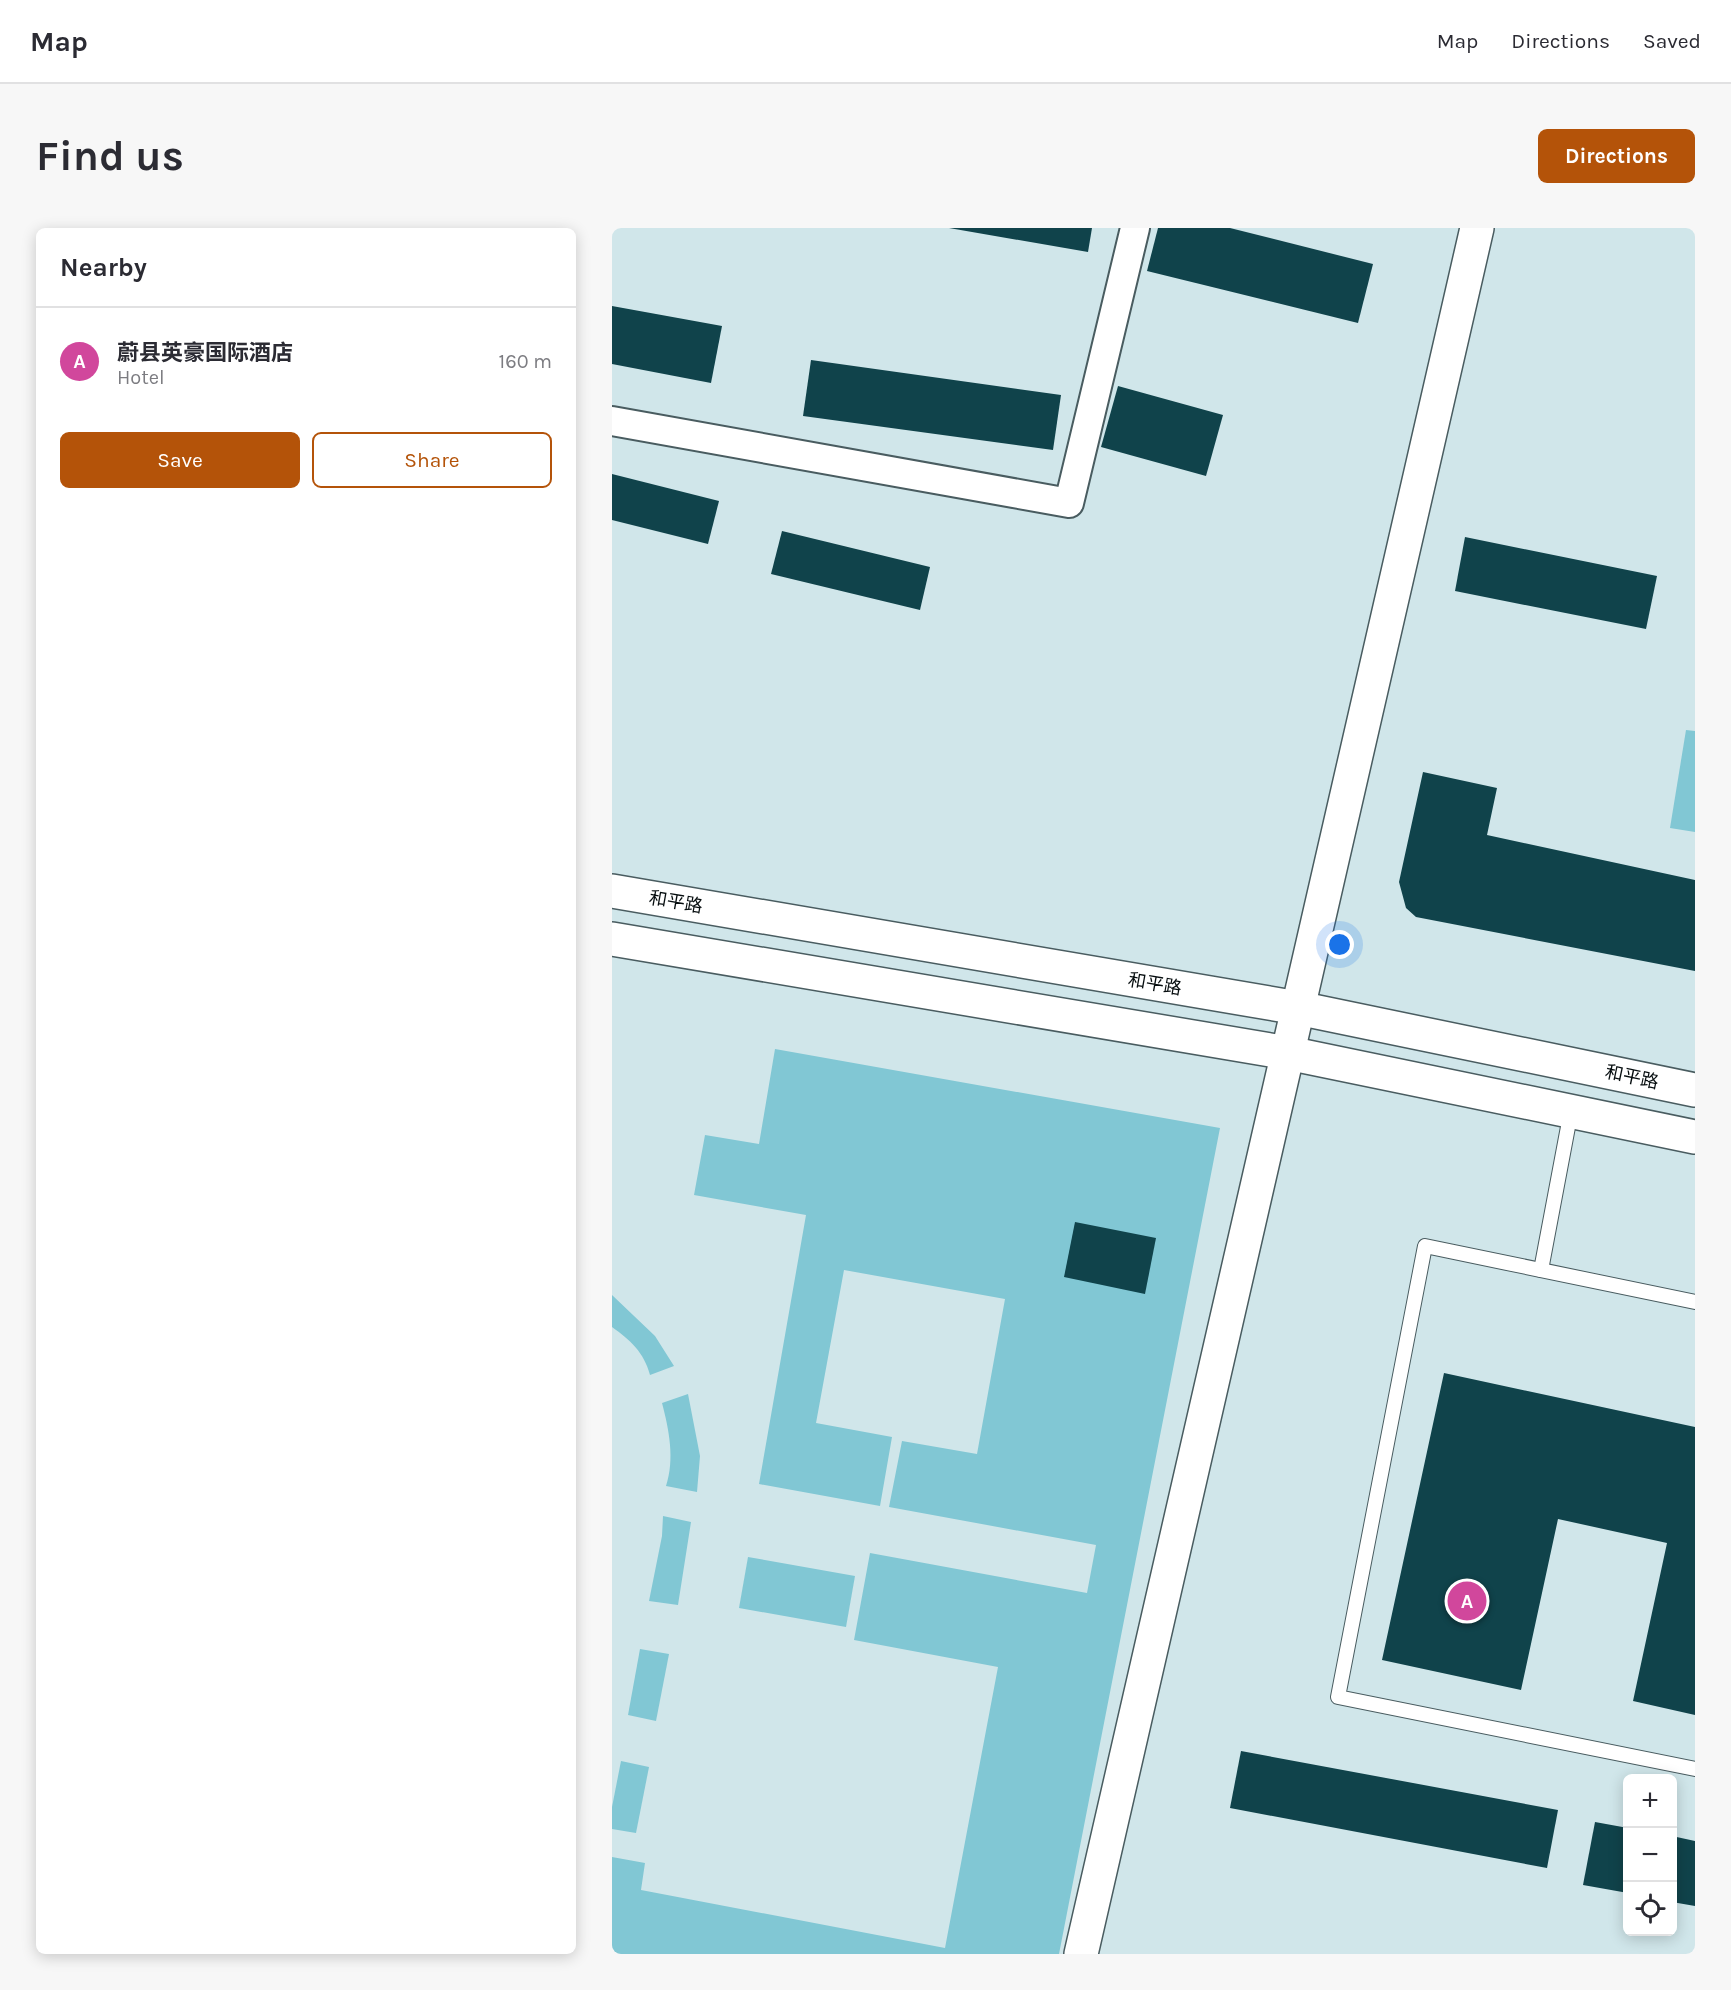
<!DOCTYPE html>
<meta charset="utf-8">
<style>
:root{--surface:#fff;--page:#f7f7f7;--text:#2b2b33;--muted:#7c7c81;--line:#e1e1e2;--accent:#b45309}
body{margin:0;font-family:Karla,"Noto Sans SC",sans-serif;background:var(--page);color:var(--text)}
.controls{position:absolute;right:18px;bottom:18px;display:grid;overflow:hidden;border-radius:9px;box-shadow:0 3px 15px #0003}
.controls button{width:54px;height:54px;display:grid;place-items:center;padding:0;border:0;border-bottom:2px solid var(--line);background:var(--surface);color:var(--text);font:30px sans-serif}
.you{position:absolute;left:728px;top:717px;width:21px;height:21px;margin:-15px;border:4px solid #fff;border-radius:50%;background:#1a73e8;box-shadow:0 0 0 9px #1a73e833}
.badge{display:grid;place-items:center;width:39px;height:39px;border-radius:50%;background:var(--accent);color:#fff;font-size:20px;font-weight:700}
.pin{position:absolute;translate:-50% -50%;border:3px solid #fff;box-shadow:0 2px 6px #0006}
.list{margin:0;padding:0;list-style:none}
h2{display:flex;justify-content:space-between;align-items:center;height:78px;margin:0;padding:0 24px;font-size:26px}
h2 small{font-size:20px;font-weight:400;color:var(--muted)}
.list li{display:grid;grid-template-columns:39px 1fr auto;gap:18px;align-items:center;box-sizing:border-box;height:108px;padding:0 24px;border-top:2px solid var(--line)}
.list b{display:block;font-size:22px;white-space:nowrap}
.list p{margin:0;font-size:20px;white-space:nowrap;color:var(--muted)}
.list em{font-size:20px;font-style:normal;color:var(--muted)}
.actions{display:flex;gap:12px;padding:18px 24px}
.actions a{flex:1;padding:14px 0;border:2px solid var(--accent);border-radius:9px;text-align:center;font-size:21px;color:var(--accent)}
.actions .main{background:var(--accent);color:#fff}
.icon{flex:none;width:33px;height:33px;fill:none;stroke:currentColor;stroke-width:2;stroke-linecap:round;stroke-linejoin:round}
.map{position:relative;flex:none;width:1083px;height:1726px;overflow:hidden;border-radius:9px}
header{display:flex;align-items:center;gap:36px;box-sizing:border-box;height:84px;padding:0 30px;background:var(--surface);border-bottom:2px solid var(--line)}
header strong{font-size:28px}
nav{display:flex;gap:33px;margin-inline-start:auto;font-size:21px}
.intro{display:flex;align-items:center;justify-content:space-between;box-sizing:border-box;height:144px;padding:0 36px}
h1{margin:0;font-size:42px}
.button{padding:15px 27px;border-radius:9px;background:var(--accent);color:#fff;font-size:21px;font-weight:700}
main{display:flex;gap:36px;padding:0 36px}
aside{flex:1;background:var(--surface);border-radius:9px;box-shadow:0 3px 15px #0003}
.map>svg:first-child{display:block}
</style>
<header>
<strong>Map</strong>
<nav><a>Map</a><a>Directions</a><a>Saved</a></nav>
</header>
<div class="intro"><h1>Find us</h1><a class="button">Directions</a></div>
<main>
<aside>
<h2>Nearby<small></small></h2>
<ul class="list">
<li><span class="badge" style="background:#d1479c">A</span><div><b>蔚县英豪国际酒店</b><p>Hotel</p></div><em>160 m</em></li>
</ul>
<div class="actions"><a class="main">Save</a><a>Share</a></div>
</aside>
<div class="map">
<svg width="1083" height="1726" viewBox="0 0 1083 1726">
<rect width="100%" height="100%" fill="#d0e6ea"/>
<g fill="#81c7d4">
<path d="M1074 502 1083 503V604L1058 600Z"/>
<path d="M163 821 608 900 447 1726H0V1629L33 1635 29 1662 333 1720 386 1439 242 1412 258 1325 475 1365 484 1317 277 1279 290 1213 365 1226 393 1071 232 1042 204 1195 280 1209 268 1278 147 1256 194 987 82 967 93 907 147 916Z"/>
<path d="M0 1067 43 1108 62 1138 38 1147C32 1124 18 1112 0 1099Z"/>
<path d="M76 1166 88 1228 85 1264 54 1258C63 1231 57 1202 50 1175Z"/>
<path d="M51 1288 79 1294 66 1377 37 1373 50 1308Z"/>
<path d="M136 1329 243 1348 234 1399 127 1380Z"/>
<path d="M28 1421 57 1426 44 1493 16 1487Z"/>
<path d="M9 1533 37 1539 24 1605 0 1601V1579Z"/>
</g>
<g fill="#10434b">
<path d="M337 0H480L476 24Z"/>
<path d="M546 0H618L761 36 746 95 535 43Z"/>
<path d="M0 78 110 98 99 155 0 136Z"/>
<path d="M199 132 449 167 441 222 191 188Z"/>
<path d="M506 158 611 187 594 248 489 219Z"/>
<path d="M0 246 107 273 96 316 0 292Z"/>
<path d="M170 303 318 339 308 382 159 346Z"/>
<path d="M853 309 1045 348 1034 401 843 363Z"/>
<path d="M811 544 885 560 875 607 1083 652V743L804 689 794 680 787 654Z"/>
<path d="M463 994 544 1010 533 1066 452 1049Z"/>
<path d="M832 1145 1083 1199V1487L1021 1473 1055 1315 946 1291 909 1462 770 1432Z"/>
<path d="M629 1523 946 1582 935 1640 618 1580Z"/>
<path d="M983 1594 1016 1600V1665L971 1657Z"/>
<path d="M1060 1608 1083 1613V1678L1060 1674Z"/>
</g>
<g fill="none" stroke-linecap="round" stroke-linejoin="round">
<g stroke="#495c60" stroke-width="16">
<g id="service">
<path d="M929 1042 959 883"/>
<path d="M1083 1074 813 1018 726 1469 1083 1541"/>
</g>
</g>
<g stroke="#495c60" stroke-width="32">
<path id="minor" d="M0 193 457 275 523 0"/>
</g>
<g stroke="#495c60" stroke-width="36">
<g id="tertiary">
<path d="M0 663 686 780 1083 862"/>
<path d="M0 711 676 825 1083 909"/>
<path d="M469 1726 865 0"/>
</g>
</g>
<use href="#service" stroke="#fff" stroke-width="14"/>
<use href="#minor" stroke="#fff" stroke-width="28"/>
<use href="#tertiary" stroke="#fff" stroke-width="33"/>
</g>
<g text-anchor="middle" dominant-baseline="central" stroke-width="6" stroke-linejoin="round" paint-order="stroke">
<g font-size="18" fill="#060d0f" stroke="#fff">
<text transform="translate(64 674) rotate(10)">和平路</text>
<text transform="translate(543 756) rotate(10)">和平路</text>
<text transform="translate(1020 849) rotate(12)">和平路</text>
</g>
</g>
</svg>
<div class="controls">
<button>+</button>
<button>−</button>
<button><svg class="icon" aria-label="locate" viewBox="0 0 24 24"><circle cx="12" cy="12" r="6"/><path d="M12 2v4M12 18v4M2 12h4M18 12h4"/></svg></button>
</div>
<div class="you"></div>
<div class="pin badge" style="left:855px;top:1373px;background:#d1479c">A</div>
</div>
</main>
